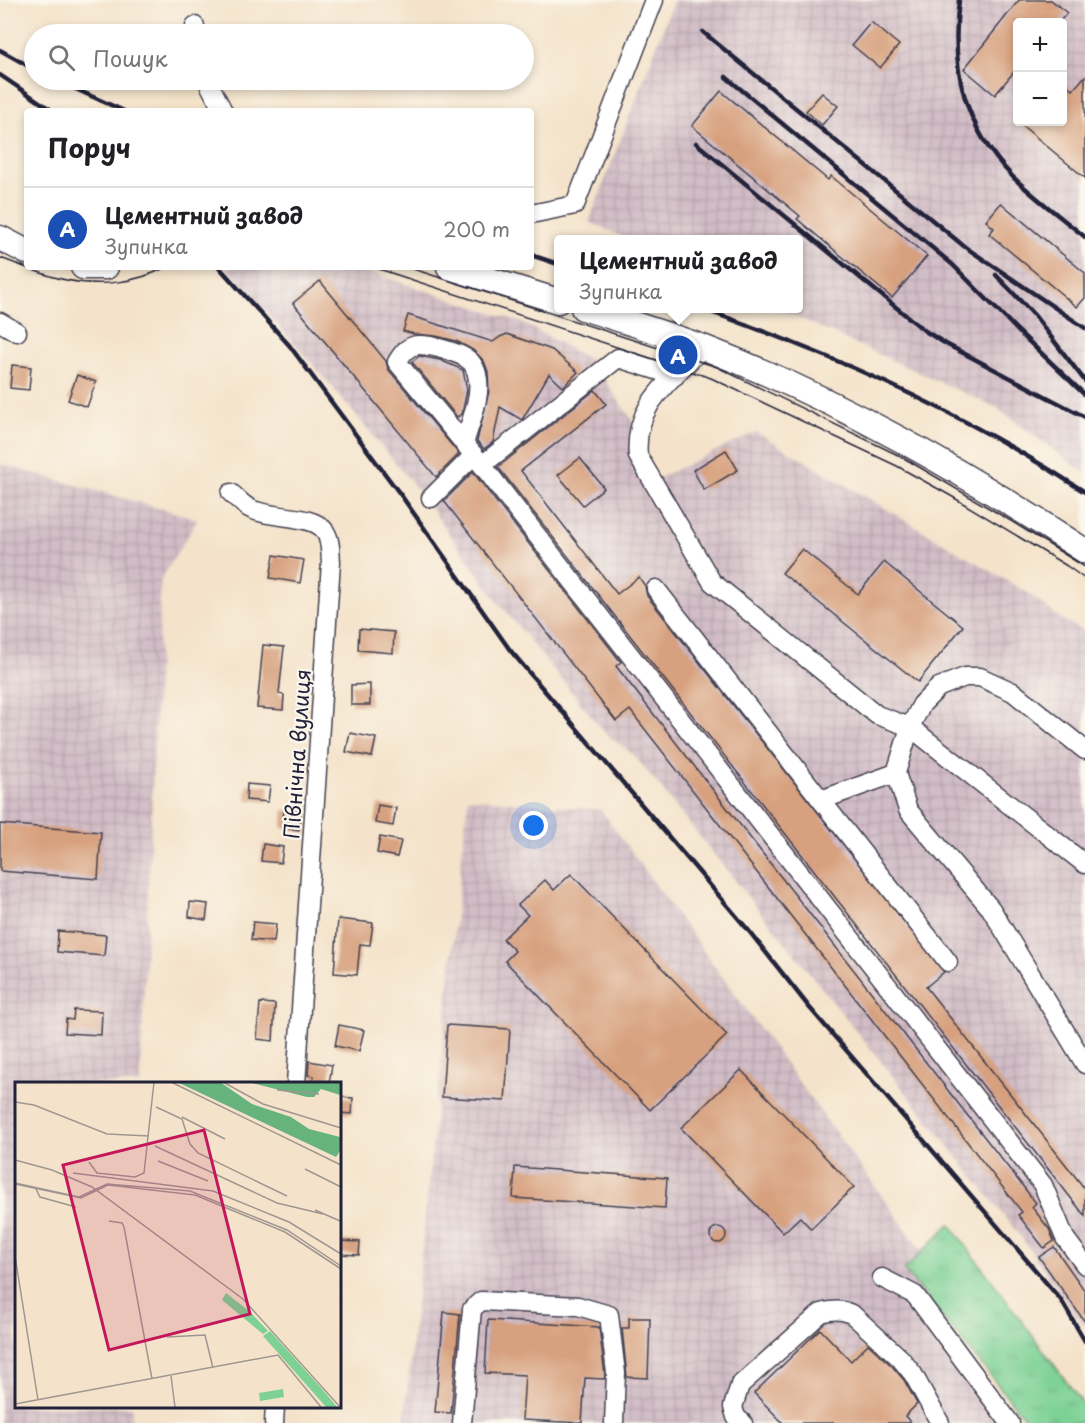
<!DOCTYPE html>
<html lang="uk">
<meta charset="utf-8">
<style>
:root{--surface:#fff;--page:#f6f6f6;--text:#202124;--muted:#757577;--line:#e0e0e0;--accent:#b5179e}
body{margin:0;font-family:"Playpen Sans",sans-serif;background:var(--page);color:var(--text)}
.controls{position:absolute;right:18px;top:18px;display:grid;overflow:hidden;border-radius:6px;box-shadow:0 3px 9px #0003}
.controls button{width:54px;height:54px;display:grid;place-items:center;padding:0;border:0;border-bottom:2px solid var(--line);background:var(--surface);color:var(--text);font:30px sans-serif}
.you{position:absolute;left:534px;top:826px;width:21px;height:21px;margin:-15px;border:4px solid #fff;border-radius:50%;background:#1a73e8;box-shadow:0 0 0 9px #1a73e833}
.badge{display:grid;place-items:center;width:39px;height:39px;border-radius:50%;background:var(--accent);color:#fff;font-size:20px;font-weight:700}
.pin{position:absolute;translate:-50% -50%;border:3px solid #fff;box-shadow:0 2px 6px #0006}
.popup{position:absolute;left:554px;top:235px;width:249px;height:78px;box-sizing:border-box;display:grid;place-content:center;border-radius:6px;background:var(--surface);filter:drop-shadow(0 2px 4px #0005);font-size:20px;white-space:nowrap;color:var(--muted)}
.popup b{font-size:22px;color:var(--text)}
.popup::after{content:'';position:absolute;left:50%;top:100%;margin-left:-12px;border:12px solid transparent;border-top-color:var(--surface)}
.list{margin:0;padding:0;list-style:none}
h2{display:flex;justify-content:space-between;align-items:center;height:78px;margin:0;padding:0 24px;font-size:26px}
h2 small{font-size:20px;font-weight:400;color:var(--muted)}
.list li{display:grid;grid-template-columns:39px 1fr auto;gap:18px;align-items:center;box-sizing:border-box;height:84px;padding:0 24px;border-top:2px solid var(--line)}
.list b{display:block;font-size:22px;white-space:nowrap}
.list p{margin:0;font-size:20px;white-space:nowrap;color:var(--muted)}
.list em{font-size:20px;font-style:normal;color:var(--muted)}
.icon{flex:none;width:33px;height:33px;fill:none;stroke:currentColor;stroke-width:2;stroke-linecap:round;stroke-linejoin:round}
.map{position:relative;flex:none;width:1085px;height:1423px;overflow:hidden}
.search{position:absolute;background:var(--surface);box-shadow:0 3px 9px #0003;left:24px;top:24px;width:510px;height:66px;display:flex;align-items:center;gap:15px;box-sizing:border-box;padding:0 21px;border-radius:33px;color:var(--muted);font-size:22px}
.panel{position:absolute;background:var(--surface);box-shadow:0 3px 9px #0003;left:24px;top:108px;width:510px;height:162px;border-radius:6px}
.map>svg:first-child{display:block}
</style>
<div class="map">
<svg width="1085" height="1423" viewBox="0 0 1085 1423">
<defs>
<pattern id="industrial-grid" width="8" height="8" patternUnits="userSpaceOnUse" patternTransform="scale(1.5)"><rect width="8" height="8" fill="#d2bdc6"/><path d="M0 4h8M4 0v8" fill="none" stroke="#b4a2ab"/></pattern>
<pattern id="grass-tufts" width="24" height="20" patternUnits="userSpaceOnUse" patternTransform="scale(1.5)"><rect width="24" height="20" fill="#7dd195"/><path d="M3 7l-1-3M5 7V3M7 7l1-3M15 17l-1-3M17 17v-4M19 17l1-3" fill="none" stroke="#6cb381"/></pattern>
</defs>
<rect width="100%" height="100%" fill="#fbf7ec"/>
<filter id="ink" filterUnits="userSpaceOnUse"><feTurbulence type="fractalNoise" baseFrequency=".0167" numOctaves="2"/><feDisplacementMap in="SourceGraphic" scale="12" xChannelSelector="R" yChannelSelector="G"/><feConvolveMatrix kernelMatrix="1 2 1 2 8 2 1 2 1" color-interpolation-filters="sRGB"/></filter>
<filter id="wash" filterUnits="userSpaceOnUse"><feTurbulence type="fractalNoise" baseFrequency=".008" numOctaves="4" result="noise"/><feDisplacementMap in="SourceGraphic" scale="24" xChannelSelector="R" yChannelSelector="G"/><feGaussianBlur stdDeviation="1.35" result="paint"/><feColorMatrix in="noise" values="0 0 0 0 0 0 0 0 0 0 0 0 0 0 0 0 0 1.4 0 .05"/><feComposite in="paint" operator="in"/></filter>
<g filter="url(#wash)">
<rect width="100%" height="100%" fill="#f4e3ca"/>
<g fill="url(#industrial-grid)" fill-rule="evenodd">
<path d="M674 0H1085V473L997 408 779 309 798 308V240L628 239 589 222ZM1018 22H1062V122H1018Z"/>
<path d="M226 267H354L523 323 592 361 634 423 648 483 756 432 1028 593 1058 617 1085 632V1328L1023 1240 937 1131 634 755 605 733 498 602 418 490 329 383Z"/>
<path d="M0 464 198 519 161 579 140 1084H16V1406L132 1407V1423H0Z"/>
<path d="M468 798 601 810 937 1272 942 1347 997 1423H404Z"/>
</g>
<path fill="url(#grass-tufts)" stroke="#507a68" stroke-width="1.5" d="M950 1224 1080 1400 1085 1408V1423H1029L904 1270Z"/>
<g id="blocks">
<g fill="#d7a07e">
<path d="M1019 0H1051L1067 13 1059 22H1017V68L995 95 964 69Z"/>
<path d="M871 22 899 45 880 68 852 45Z"/>
<path d="M1085 76V178L1018 122H1062V81L1073 90Z"/>
<path d="M721 91 828 180 831 176 927 256 892 298 797 219 800 216 692 126Z"/>
<path d="M822 93 838 106 822 125 806 111Z"/>
<path d="M1001 203 1085 273V298L1077 307 989 234 994 228 986 221Z"/>
<path d="M320 281 386 361 388 369 459 454 436 477 293 303Z"/>
<path d="M408 315 493 342 500 337 507 334 552 350 578 372 563 387 549 374 522 420 500 407 493 442 484 449 477 441 489 391 488 372 484 361 473 350 456 341 436 336 414 334 403 331Z"/>
<path d="M419 356 440 360 463 370 467 390 462 414 457 417 412 362Z"/>
<path d="M12 365 31 367 29 390 10 388Z"/>
<path d="M77 375 96 382 87 407 68 400Z"/>
<path d="M595 390 606 404 521 471 617 594 639 577 645 586 647 596 944 972 926 987 1085 1189V1216L498 467Z"/>
<path d="M726 450 738 470 704 490 693 470Z"/>
<path d="M580 458 604 488 583 505 558 475Z"/>
<path d="M473 472 621 662 616 666 1036 1203 1032 1207 1049 1229 1054 1241 1044 1248 1018 1215 1022 1212 630 710 616 721 444 501Z"/>
<path d="M802 549 858 594 884 562 963 626 918 682 782 573Z"/>
<path d="M274 555 304 560 300 583 270 578Z"/>
<path d="M359 629 394 632 393 653 358 650Z"/>
<path d="M263 645 284 647 279 694 284 695 283 710 257 708Z"/>
<path d="M370 684V705H351V685Z"/>
<path d="M350 733 376 738 372 757 346 752Z"/>
<path d="M247 784 270 786 268 802 246 800Z"/>
<path d="M378 805 396 808 393 826 375 823Z"/>
<path d="M284 810 301 811 299 830 282 828Z"/>
<path d="M0 824 101 832 98 879 0 871Z"/>
<path d="M380 837 401 841 397 857 377 853Z"/>
<path d="M263 844 283 847 281 863 261 861Z"/>
<path d="M571 874 727 1035 650 1110 505 961 515 951 503 939 528 915 518 905 545 880 554 890Z"/>
<path d="M190 902 208 904 206 920 189 917Z"/>
<path d="M338 919 373 923 370 945 360 944 357 975 334 973Z"/>
<path d="M253 922 276 924 274 942 251 940Z"/>
<path d="M58 931 106 935 104 956 57 952Z"/>
<path d="M260 1003 275 1004 273 1041 257 1039Z"/>
<path d="M74 1010 102 1011 101 1035 65 1033 66 1019 73 1020Z"/>
<path d="M339 1025 364 1030 359 1051 335 1046Z"/>
<path d="M447 1025 510 1029 505 1101 442 1097Z"/>
<path d="M309 1061 332 1065 329 1084 313 1082 314 1076 308 1075Z"/>
<path d="M741 1070 854 1187 811 1229 800 1217 783 1233 681 1128Z"/>
<path d="M339 1097 353 1098 352 1114 339 1113Z"/>
<path d="M515 1167 667 1178 665 1208 513 1198Z"/>
<circle cx="718" cy="1235" r="8"/>
<path d="M340 1241 360 1242 359 1255 339 1254Z"/>
<path d="M1054 1247 1085 1291V1322L1039 1257Z"/>
<path d="M444 1312 460 1314 451 1413 435 1412Z"/>
<path d="M629 1318H650L648 1378 627 1377 622 1328H629Z"/>
<path d="M488 1320 599 1327 605 1376 604 1379 585 1378 582 1423 522 1420 525 1375 485 1373Z"/>
<path d="M820 1329 851 1361 868 1344 892 1366 904 1380 917 1404 905 1416 911 1423H783L754 1393Z"/>
</g>
</g>
</g>
<g filter="url(#ink)">
<use href="#blocks" fill-opacity="0" stroke="#423f50" stroke-width="1.5"/>
<g fill="none" stroke-linecap="round" stroke-linejoin="round">
<g stroke="#423f50" stroke-width="21">
<g id="minor">
<path d="M195 26 196 34"/>
<path d="M207 80 223 111"/>
<path d="M531 214 575 205 654 0"/>
<path d="M0 322 17 332"/>
<path d="M703 347C671 381 633 404 638 456L712 582 877 715 910 727 1085 864"/>
<path d="M464 444C469 426 483 393 477 375 477 372 473 364 471 362 463 353 424 342 413 346 405 349 401 355 397 362L482 465 618 358 675 376"/>
<path d="M482 465 1043 1185 1065 1238 1085 1265"/>
<path d="M231 493C237 498 243 505 249 508 268 519 313 514 324 530 331 539 330 551 331 562L296 1084"/>
<path d="M431 498 474 455"/>
<path d="M656 589 821 800 896 773"/>
<path d="M1085 750 1013 692 980 677H965L939 687 922 704 910 727 896 773 908 810 991 909 1085 1064"/>
<path d="M821 800 948 962"/>
<path d="M882 1278 915 1295 1010 1423"/>
<path d="M274 1423 275 1406"/>
<path d="M462 1423 472 1309 481 1301 578 1306 609 1315 616 1373 614 1423"/>
<path d="M743 1423 736 1417 733 1407 740 1385 821 1313C831 1310 843 1309 853 1315L900 1358 913 1374 940 1423"/>
</g>
</g>
<g stroke="#423f50" stroke-width="27">
<g id="major">
<path d="M0 238 27 252"/>
<path d="M83 267H106"/>
<path d="M449 267 558 301"/>
<path d="M583 308C624 321 665 333 705 348 840 400 964 472 1085 551"/>
</g>
</g>
<use href="#minor" stroke="#fff" stroke-width="18"/>
<use href="#major" stroke="#fff" stroke-width="24"/>
<g stroke="#22223b" stroke-width="1.5">
<path d="M0 258C21 265 44 276 66 280 98 287 137 283 166 267"/>
<path d="M373 267 711 378 897 466 951 496 1067 566 1085 579"/>
<path d="M407 267 717 367 902 457 1011 521 1085 567"/>
</g>
<g stroke="#22223b" stroke-width="4.5">
<path d="M959 0C950 68 964 128 1014 178 1036 199 1062 218 1085 237"/>
<path d="M703 32 965 247 1085 328"/>
<path d="M0 50 34 69"/>
<path d="M0 75 53 111"/>
<path d="M726 77 953 265 1018 331 1085 395"/>
<path d="M56 80 124 111"/>
<path d="M696 143 925 331 946 344 1085 417"/>
<path d="M531 255 558 264"/>
<path d="M219 267 289 345 403 498 510 650 749 931 809 1007 1061 1300 1085 1341"/>
<path d="M996 275 1034 315 1085 381"/>
<path d="M699 308C731 318 762 331 793 343 895 383 993 432 1085 492"/>
</g>
</g>
</g>
<g text-anchor="middle" dominant-baseline="central" stroke-width="4.5" stroke-linejoin="round" paint-order="stroke">
<g font-size="21" fill="#22223b" stroke="#fbf7ec">
<text transform="translate(296 754) rotate(-86)">Північна вулиця</text>
</g>
</g>
<g transform="translate(15 1082)">
<rect width="326" height="326" fill="#f4e3ca"/>
<path d="M211 211 234 229 253 249 248 252 207 218ZM255 249 307 307 322 325H311L248 254Z" fill="#7dd195"/>
<path d="M162 0H205L237 22 276 35 294 47 325 55V69L321 75ZM233 0H325V13L306 7 299 15H292Z" fill="#66b37e"/>
<path d="M268 307 269 315 245 319 244 311Z" fill="#7dd195"/>
<path fill="none" stroke="#a09691" stroke-width="1.5" d="M156 0 326 83M208 0 248 22 326 46M262 8 304 12M0 20 19 23 92 52 134 54M141 25 167 37 175 62 183 71 272 114M167 35 210 57M140 64 262 121 308 132M0 78 37 88 77 105 228 217 325 325M143 79 193 99M74 80 82 91 120 95 129 91 139 0M290 87 326 105M58 91 198 109 274 140 326 172M0 101 64 115 92 102 175 109 272 148 326 184M0 102 66 116 93 103 180 113 270 150 326 187M20 105 25 115 61 125M300 128 325 139M94 139 107 141 109 145 137 297M0 174 23 318M152 255 190 253 198 286M156 294 160 325M0 322 263 273 306 325"/>
<path fill="#c2185b" fill-opacity="0.15" stroke="#c2185b" stroke-width="3" d="M189 48 235 232 94 268 48 83Z"/>
<rect width="326" height="326" fill="none" stroke="#22223b" stroke-width="3"/>
</g>
</svg>
<div class="controls">
<button>+</button>
<button>−</button>
</div>
<div class="you"></div>
<div class="pin badge" style="left:678px;top:355px;background:#1a4fb4">A</div>
<div class="popup"><b>Цементний завод</b>Зупинка</div>
<div class="search"><svg class="icon" aria-label="search" viewBox="0 0 24 24"><circle cx="10" cy="10" r="6"/><path d="M15 15l6 6"/></svg>Пошук</div>
<section class="panel">
<h2>Поруч<small></small></h2>
<ul class="list">
<li><span class="badge" style="background:#1a4fb4">A</span><div><b>Цементний завод</b><p>Зупинка</p></div><em>200 m</em></li>
</ul>
</section>
</div>
